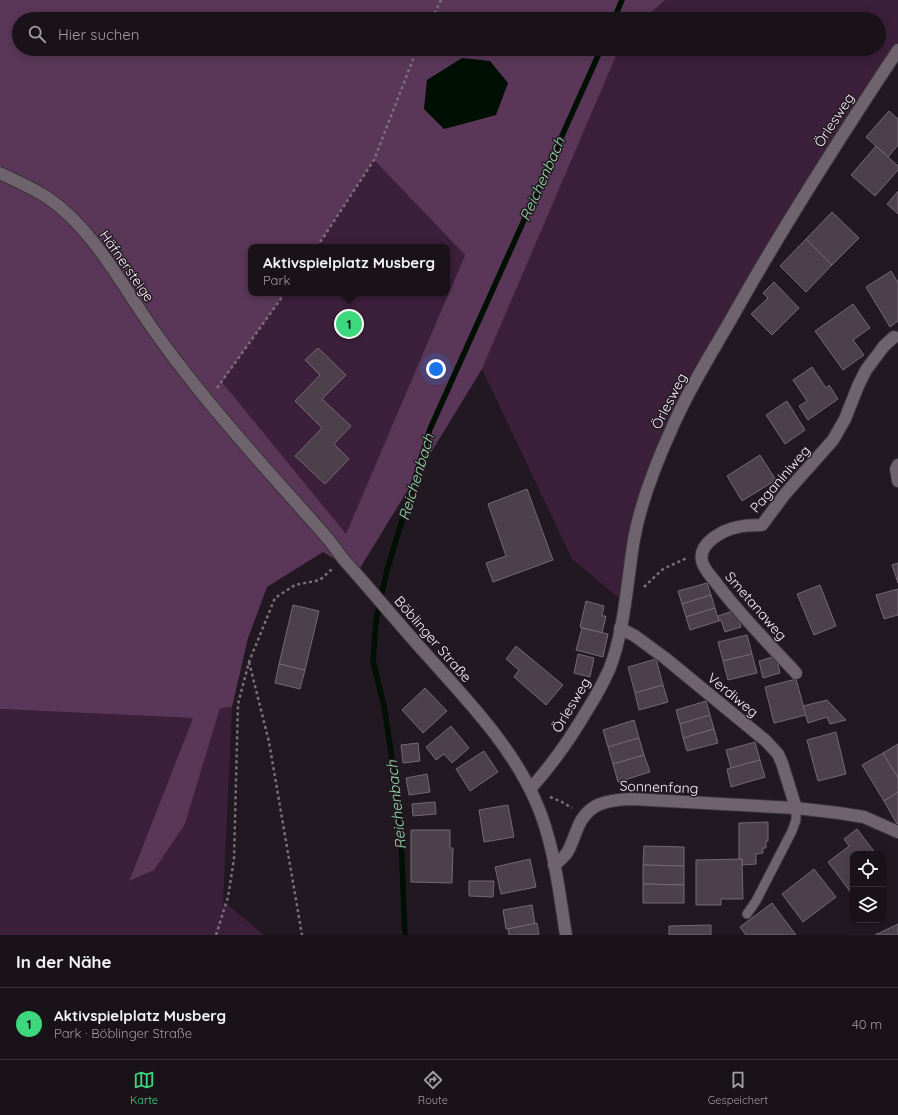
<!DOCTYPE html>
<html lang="de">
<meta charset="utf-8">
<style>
:root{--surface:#1a1219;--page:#272026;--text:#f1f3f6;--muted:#9f9ea2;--line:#383238;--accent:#3dd77e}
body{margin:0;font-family:Quicksand,sans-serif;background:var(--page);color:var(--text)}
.controls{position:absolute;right:12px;bottom:12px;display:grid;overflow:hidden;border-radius:8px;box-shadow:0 2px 10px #0003}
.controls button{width:36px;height:36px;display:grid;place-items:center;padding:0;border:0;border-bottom:1px solid var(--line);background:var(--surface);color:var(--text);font:20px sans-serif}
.you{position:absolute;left:436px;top:369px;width:14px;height:14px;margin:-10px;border:3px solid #fff;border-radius:50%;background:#1a73e8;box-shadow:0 0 0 6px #1a73e833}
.badge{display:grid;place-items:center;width:26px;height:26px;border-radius:50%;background:var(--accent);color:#111;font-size:13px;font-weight:700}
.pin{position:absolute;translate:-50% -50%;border:2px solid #fff;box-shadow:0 1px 4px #0006}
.popup{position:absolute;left:248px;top:244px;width:202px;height:52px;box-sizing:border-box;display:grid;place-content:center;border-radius:8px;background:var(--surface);filter:drop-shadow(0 1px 3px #0005);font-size:13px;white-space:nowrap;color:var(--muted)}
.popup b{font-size:15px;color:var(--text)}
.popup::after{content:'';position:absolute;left:50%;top:100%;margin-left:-8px;border:8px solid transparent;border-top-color:var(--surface)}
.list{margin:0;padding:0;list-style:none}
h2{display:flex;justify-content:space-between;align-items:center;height:52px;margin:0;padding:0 16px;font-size:17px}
h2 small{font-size:13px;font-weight:400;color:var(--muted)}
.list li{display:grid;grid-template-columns:26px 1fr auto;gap:12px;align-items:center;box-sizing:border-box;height:72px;padding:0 16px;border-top:1px solid var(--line)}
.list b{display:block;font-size:15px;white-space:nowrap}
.list p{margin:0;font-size:13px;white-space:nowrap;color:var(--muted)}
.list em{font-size:13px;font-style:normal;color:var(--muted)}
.icon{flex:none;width:22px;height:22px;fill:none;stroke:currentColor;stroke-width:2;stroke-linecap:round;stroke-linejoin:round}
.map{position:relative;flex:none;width:898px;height:935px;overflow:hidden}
.search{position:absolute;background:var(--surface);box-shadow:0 2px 10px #0003;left:12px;right:12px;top:12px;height:44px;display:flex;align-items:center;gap:10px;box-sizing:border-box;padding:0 14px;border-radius:22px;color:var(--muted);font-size:15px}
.sheet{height:124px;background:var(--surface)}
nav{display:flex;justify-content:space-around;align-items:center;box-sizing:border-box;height:56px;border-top:1px solid var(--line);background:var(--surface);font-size:11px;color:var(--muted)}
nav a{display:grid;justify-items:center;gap:2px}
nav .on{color:var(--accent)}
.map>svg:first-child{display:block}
</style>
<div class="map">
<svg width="898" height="935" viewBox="0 0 898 935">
<rect width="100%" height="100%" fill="#221821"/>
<g fill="#3c1f3b">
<path d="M665 0H898V50L765 259 653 473 625 603 572 559 482 369 619 49H879V19H644Z"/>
<path d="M374 160 465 255 346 535 222 382 285 293H447V247H317Z"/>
<path d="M220 707H232L223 901 264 935H0V709L193 718 129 880 185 824Z"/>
</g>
<path fill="#5a3758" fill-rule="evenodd" d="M0 0H665L644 19H19V49H619L482 369 357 573 323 552 267 587 248 638 232 707 220 708 185 824 154 870 129 881 193 718 0 709ZM374 160 465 255 346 534 222 382 285 293H251V247H317Z"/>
<path fill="#000f03" d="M462 58 490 61 508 83 496 115 444 129 424 109 427 80Z"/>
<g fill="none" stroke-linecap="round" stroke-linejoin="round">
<g stroke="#000f03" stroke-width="5.5">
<path d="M614 19 622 0"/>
<path d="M405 935 400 812 384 706 373 661 376 621 387 570 430 429 601 49"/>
</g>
</g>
<g fill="#4c414b" stroke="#746873">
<path d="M889 111 898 119V145L888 157 866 137Z"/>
<path d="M876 146 898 166V170L875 196 851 175Z"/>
<path d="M898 191V214L887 204Z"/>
<path d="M832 212 859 238 832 265 806 239Z"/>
<path d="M806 239 832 265 806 292 780 266Z"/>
<path d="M891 271 897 281H898V321L890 327 866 287Z"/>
<path d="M774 282 799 308 772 335 751 314 768 298 763 293Z"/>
<path d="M853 304 870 328 853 340 864 355 843 370 815 331Z"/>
<path d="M318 348 346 375 322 399 351 426 334 444 349 459 325 484 295 456 322 428 295 401 320 375 305 360Z"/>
<path d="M812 367 826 388 829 385 838 399 808 420 799 406 807 401 793 380Z"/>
<path d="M787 401 805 430 785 444 766 415Z"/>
<path d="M760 455 776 480 742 501 727 476Z"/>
<path d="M527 489 553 560 493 582 486 563 506 556 488 504Z"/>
<path d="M898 563V583L892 565Z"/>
<path d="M707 583 711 595 682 604 678 591Z"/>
<path d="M820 585 836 626 814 635 797 594Z"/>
<path d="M898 589V615L884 619 876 595Z"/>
<path d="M711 595 715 608 686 617 682 604Z"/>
<path d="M586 601 604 606 602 616H606L602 633 580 627Z"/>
<path d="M293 605 319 611 305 670 279 664Z"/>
<path d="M715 608 719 621 690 630 686 617Z"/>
<path d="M736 610 741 627 725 632 721 620 719 621 718 616Z"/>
<path d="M582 628 608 634 603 657 576 650Z"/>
<path d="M747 635 752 654 723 661 718 642Z"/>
<path d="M516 646 563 685 546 705 514 677 519 670 506 659Z"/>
<path d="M578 654 594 658 590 677 574 673Z"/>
<path d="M752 654 757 673 728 680 723 661Z"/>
<path d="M776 656 780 673 763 678 759 661Z"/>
<path d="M656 659 663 685 635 693 628 667Z"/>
<path d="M279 664 305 670 300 689 275 683Z"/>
<path d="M796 679 806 715 774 723 765 687Z"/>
<path d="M663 685 668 702 639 710 635 693Z"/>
<path d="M425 688 447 711 423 733 402 710Z"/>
<path d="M827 700 846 720 830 724 827 717 808 723 803 706Z"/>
<path d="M706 701 710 715 680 724 676 710Z"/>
<path d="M710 715 714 729 683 738 680 724Z"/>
<path d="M634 720 639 738 608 747 603 730Z"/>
<path d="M451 726 469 748 452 763 444 754 436 760 426 747Z"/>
<path d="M714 729 718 743 687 751 683 738Z"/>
<path d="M836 732 846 774 818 781 807 740Z"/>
<path d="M639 738 644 755 613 764 608 747Z"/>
<path d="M755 742 760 760 731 768 726 750Z"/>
<path d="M418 743 420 761 403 763 401 745Z"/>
<path d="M898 744V778L883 753Z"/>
<path d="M484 751 498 772 470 791 456 769Z"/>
<path d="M883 753 898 778V792L884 801 862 765Z"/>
<path d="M644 755 650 772 618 782 613 764Z"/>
<path d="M760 760 765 777 731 787 727 769Z"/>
<path d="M427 774 430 792 409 795 406 778Z"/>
<path d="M898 792V823L897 824 884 801Z"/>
<path d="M435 802 436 814 413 816 412 804Z"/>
<path d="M508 805 514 837 484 842 479 810Z"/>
<path d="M768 822V841H766V848H763V853L756 854V864L742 865V859H739V823Z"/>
<path d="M857 829 876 854H853L852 894 828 862 849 846 844 839Z"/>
<path d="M411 830H450V848H453L452 883 411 882Z"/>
<path d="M644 846 684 847V866L643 865Z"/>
<path d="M530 859 536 887 501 894 495 867Z"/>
<path d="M742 859 743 899H721V905H696V860Z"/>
<path d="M643 865 684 866V885L643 884Z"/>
<path d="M814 869 836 897 803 922 782 894Z"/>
<path d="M469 881H494L493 897 469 896Z"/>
<path d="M643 884 684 885V903H643Z"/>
<path d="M772 903 796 935H746L740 927Z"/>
<path d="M532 905 535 924 506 929 503 910Z"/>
<path d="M537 923 539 935H509L508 929Z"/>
<path d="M898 924V935H875Z"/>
<path d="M711 925V935H669V926Z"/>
</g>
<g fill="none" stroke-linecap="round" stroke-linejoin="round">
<g stroke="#3a3339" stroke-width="11">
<path id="lane" d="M747 914 756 901 792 831 796 820V808"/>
</g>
<g stroke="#3a3339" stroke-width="14">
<g id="street">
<path d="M0 173C16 181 33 188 48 198 89 226 115 273 142 313 156 334 172 356 188 376 232 433 282 486 329 540L344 560C372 591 398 623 426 654 466 699 512 746 536 802 554 842 559 892 566 935"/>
<path d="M898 465 896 469 898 481"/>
<path d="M620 628 635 636 665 658 766 741 778 754 782 763 796 808"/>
<path d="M796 673C769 644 741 616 717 584 712 577 704 570 702 561 698 543 723 530 738 527 746 525 754 525 762 525L785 494 833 440 845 419 858 386 866 370 884 346 894 337"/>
<path d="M530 789C553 764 572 736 589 707 596 696 603 683 609 670 625 630 627 581 634 539 641 501 656 463 672 428 689 388 713 351 734 314 785 223 841 136 898 50"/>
<path d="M554 865C571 853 570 846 578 827 588 803 607 800 631 799L796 808 839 813 864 817 898 832"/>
</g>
</g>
<g stroke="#797078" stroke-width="2.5" stroke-dasharray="3 3" stroke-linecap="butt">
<path d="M432 19 441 0"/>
<path d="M317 247 374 160 417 49"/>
<path d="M217 388 285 293"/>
<path d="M644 587 663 569 687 558"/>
<path d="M249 662 269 742 302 935"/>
<path d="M550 797 562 802 572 808"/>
<path d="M216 935 228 897 234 859 238 704 249 662 275 598 295 585 320 580 332 569"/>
</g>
<use href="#lane" stroke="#6f636e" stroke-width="9"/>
<use href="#street" stroke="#6f636e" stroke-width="12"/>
</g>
<g text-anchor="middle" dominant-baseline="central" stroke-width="3" stroke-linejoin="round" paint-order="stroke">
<g font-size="14" fill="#f8f1f7" stroke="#221821">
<text transform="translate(834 120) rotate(-57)">Örlesweg</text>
<text transform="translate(127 266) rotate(55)">Häfnersteige</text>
<text transform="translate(669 401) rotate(-63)">Örlesweg</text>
<text transform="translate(780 479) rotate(-49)">Paganiniweg</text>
<text transform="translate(756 606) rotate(49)">Smetanaweg</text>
<text transform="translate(433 639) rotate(49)">Böblinger Straße</text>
<text transform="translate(733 695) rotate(39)">Verdiweg</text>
<text transform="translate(571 705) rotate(-59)">Örlesweg</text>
<text transform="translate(659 787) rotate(2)">Sonnenfang</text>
</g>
<g font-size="15" font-style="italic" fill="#8fd7a4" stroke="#221821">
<text transform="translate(542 179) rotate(-66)">Reichenbach</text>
<text transform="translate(416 477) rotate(-73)">Reichenbach</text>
<text transform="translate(396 805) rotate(-96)">Reichenbach</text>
</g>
</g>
</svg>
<div class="controls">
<button><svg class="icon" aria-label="locate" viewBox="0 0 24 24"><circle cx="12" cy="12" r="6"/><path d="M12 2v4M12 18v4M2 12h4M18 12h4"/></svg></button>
<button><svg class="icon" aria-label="layers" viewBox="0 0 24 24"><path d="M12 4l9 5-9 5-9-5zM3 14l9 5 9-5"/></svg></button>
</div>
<div class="you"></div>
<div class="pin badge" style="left:349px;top:324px">1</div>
<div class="popup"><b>Aktivspielplatz Musberg</b>Park</div>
<div class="search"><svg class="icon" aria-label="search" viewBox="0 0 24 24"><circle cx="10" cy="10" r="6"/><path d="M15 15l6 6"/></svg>Hier suchen</div>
</div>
<section class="sheet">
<h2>In der Nähe<small></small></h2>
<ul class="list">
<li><span class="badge">1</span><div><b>Aktivspielplatz Musberg</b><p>Park · Böblinger Straße</p></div><em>40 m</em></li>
</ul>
</section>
<nav>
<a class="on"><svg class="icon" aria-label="map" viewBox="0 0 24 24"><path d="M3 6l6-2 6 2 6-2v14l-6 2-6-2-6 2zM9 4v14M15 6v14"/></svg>Karte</a>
<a><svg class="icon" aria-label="directions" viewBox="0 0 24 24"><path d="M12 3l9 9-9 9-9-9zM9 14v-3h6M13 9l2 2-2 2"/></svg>Route</a>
<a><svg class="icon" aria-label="saved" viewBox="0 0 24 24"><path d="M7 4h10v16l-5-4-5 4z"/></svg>Gespeichert</a>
</nav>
